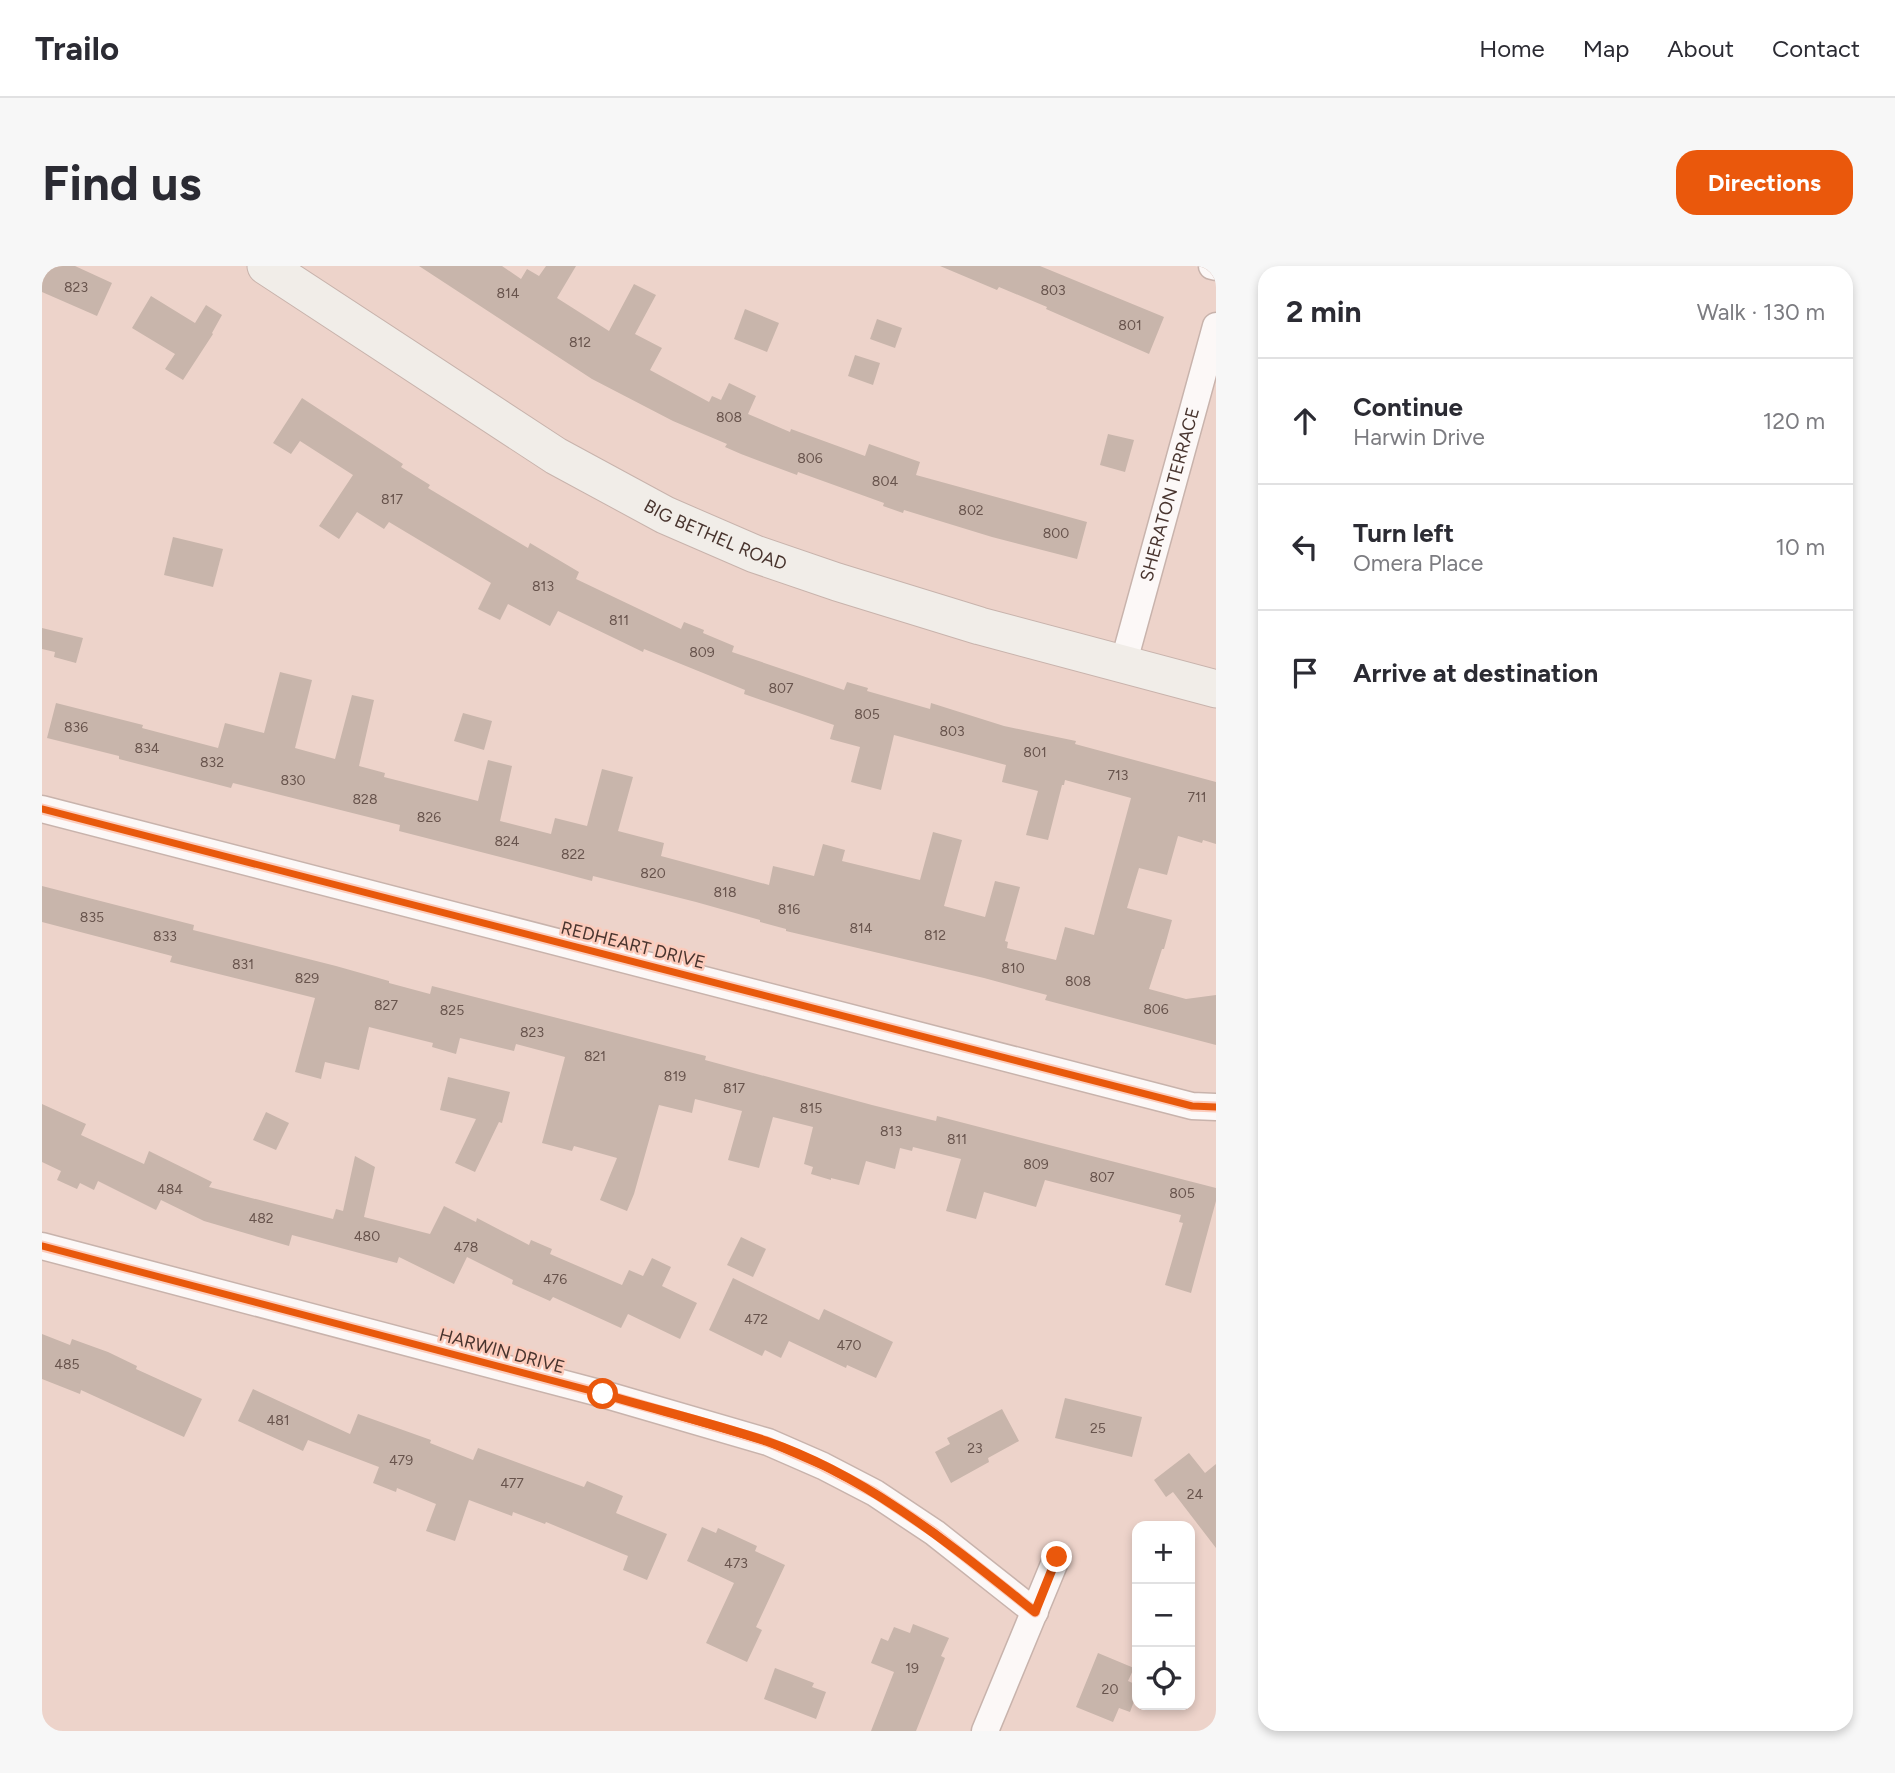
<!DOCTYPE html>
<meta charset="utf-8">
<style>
:root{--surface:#fff;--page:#f7f7f7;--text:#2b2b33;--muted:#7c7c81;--line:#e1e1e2;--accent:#ea580c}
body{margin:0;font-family:Figtree,sans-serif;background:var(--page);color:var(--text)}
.controls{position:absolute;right:21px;bottom:21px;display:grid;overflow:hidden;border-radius:14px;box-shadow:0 4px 10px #0003}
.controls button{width:63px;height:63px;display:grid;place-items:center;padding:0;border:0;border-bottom:2px solid var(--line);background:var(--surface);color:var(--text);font:35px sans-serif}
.stop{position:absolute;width:21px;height:21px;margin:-16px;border:5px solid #ea580c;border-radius:50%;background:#fff}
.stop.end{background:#ea580c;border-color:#fff;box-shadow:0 2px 7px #0008}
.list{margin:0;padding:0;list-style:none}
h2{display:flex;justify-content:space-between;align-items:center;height:91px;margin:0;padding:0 28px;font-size:30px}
h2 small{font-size:23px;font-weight:400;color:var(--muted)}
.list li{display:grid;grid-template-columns:46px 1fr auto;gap:21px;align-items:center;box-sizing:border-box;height:126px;padding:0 28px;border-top:2px solid var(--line)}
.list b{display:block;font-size:26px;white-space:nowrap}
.list p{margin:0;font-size:23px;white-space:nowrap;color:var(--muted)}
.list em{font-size:23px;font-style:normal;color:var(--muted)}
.icon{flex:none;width:38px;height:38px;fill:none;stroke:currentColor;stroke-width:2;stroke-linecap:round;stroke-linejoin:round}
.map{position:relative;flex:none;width:1174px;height:1465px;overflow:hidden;border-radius:21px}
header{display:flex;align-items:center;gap:42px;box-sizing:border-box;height:98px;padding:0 35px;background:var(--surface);border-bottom:2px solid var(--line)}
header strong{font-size:33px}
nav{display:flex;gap:38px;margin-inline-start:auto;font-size:24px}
.intro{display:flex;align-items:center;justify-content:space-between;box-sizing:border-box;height:168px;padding:0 42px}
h1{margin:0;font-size:49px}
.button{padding:18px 32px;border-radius:21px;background:var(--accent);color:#fff;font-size:24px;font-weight:700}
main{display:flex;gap:42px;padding:0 42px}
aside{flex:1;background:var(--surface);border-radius:21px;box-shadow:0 4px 10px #0003}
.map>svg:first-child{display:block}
</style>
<header>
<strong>Trailo</strong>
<nav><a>Home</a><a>Map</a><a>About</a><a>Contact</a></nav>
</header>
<div class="intro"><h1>Find us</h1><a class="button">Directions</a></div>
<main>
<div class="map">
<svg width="1174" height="1465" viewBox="0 0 1174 1465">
<rect width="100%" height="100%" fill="#edd3ca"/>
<g fill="#c8b5ab">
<path d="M4 0H33L70 17 55 50 0 26V9Z"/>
<path d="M377 0H460L479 13 485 3 497 10 504 0H534L515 32 567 65 592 18 614 29 593 68 620 82 608 104 667 136 670 130 679 134 687 117 714 130 706 148 748 166 749 163 823 190 827 178 878 196 874 209 1045 256 1035 293 950 271 862 244 861 247 841 240 842 237 756 206 755 209 699 188 683 181 685 178 631 155 550 113Z"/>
<path d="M898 0H998L1122 51 1107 88 1004 43 1005 41 957 21 955 24Z"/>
<path d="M109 30 153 57 164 39 180 49 170 67 171 68 141 114 123 103 133 88 90 62Z"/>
<path d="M703 43 737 57 725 86 692 73Z"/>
<path d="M835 53 860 62 853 82 828 73Z"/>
<path d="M813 89 838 97 831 119 806 110Z"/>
<path d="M260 132 361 198 359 201 388 219 386 222 486 282 488 277 537 306 534 313 639 363 642 356 662 364 661 367 692 380 690 386 802 424 805 416 826 422 825 425 888 443 889 437 962 460 1034 475 1033 478 1174 516V578L1161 574 1160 577 1136 570 1125 609 1097 602 1085 642 1130 654 1122 683H1120L1107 723 1144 733 1174 729V779L1003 734 1005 729 942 712 744 665V663L718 656V654L654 636 551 610 550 615 501 602 357 565 358 559 191 517 189 522 77 493V490L5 472 14 437 101 459 100 462 176 482 183 457 222 467 238 406 270 414 253 482 293 493 310 429 332 434 317 500 343 507 342 511 436 535 446 494 470 500 458 555 509 568 513 552 545 560 560 503 591 511 576 565 622 577 619 590 727 619 731 600 772 610 781 578 803 584 800 595 878 614 891 566 920 574 902 640 943 651 953 615 978 621 963 675 966 676 965 682 1014 694 1023 661 1052 669 1089 532 1023 514 1022 519H1020L1006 574 984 569 996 525 960 516 964 499 852 469 839 524 809 516 818 481 788 473 792 459 702 428 703 424 602 383 601 386 516 345 508 360 466 338 458 354 436 343 449 317 347 256 342 263 315 246 297 273 277 260 311 209 258 175 249 188 231 177Z"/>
<path d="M1066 168 1092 174 1083 206 1058 199Z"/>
<path d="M131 271 181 283 171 321 122 309Z"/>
<path d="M0 362 41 372 34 397 12 391 13 386 0 383Z"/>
<path d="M421 447 450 455 442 484 412 475Z"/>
<path d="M0 620 152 659 151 664 294 700 347 715V717L388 728 390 720 664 790 663 794 830 839 894 855 895 850 1174 922V935L1149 1027 1123 1019 1141 957 1137 956 1139 949 1003 914 994 941 942 926 934 953 904 945 919 893 871 881 870 885 858 882 853 903 824 895 817 919 789 912V914L769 908 771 901 762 898 771 861 731 851 717 902 686 894 700 845 653 833 650 847 617 839 592 928 585 945 558 934 575 892 532 880 530 885 500 877 523 791 474 778 472 785 418 772 414 788 390 781 391 777 327 761 317 804 283 796 279 813 253 806 273 732 128 696 130 690 0 656Z"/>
<path d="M406 811 468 826 460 857 457 856 433 906 413 897 434 853 398 844Z"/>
<path d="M0 838 44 858 39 869 102 898 107 885 170 916 167 921 291 953 294 943 301 945 313 890 333 901 322 951 388 968 402 940 434 956 435 952 487 979 489 974 510 983 508 988 580 1019 587 1004 601 1010 610 992 629 1001 620 1020 655 1037 638 1073 586 1048 579 1062 511 1031 508 1035 470 1018 471 1014 425 991 412 1018 357 991 355 997 250 969 247 980 162 955 119 934 114 944 56 915 52 924 38 917 35 923 15 914 19 905 0 896Z"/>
<path d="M224 846 247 857 234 884 211 874Z"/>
<path d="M699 971 724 983 711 1011 685 999Z"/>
<path d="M691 1012 777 1054 782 1043 851 1076 834 1112 805 1099 804 1102 747 1075 739 1092 723 1084 720 1090 667 1064Z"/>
<path d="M0 1068 28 1079 30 1073 66 1086 95 1100 94 1103 160 1133 142 1171 39 1124 38 1128 0 1113Z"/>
<path d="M211 1123 308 1168 316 1148 389 1174 388 1177 431 1194 436 1182 542 1221 545 1215 581 1230 574 1247 625 1268 605 1314 581 1304 586 1290 504 1256 503 1258 471 1246 470 1250 427 1234 413 1275 384 1265 394 1238 355 1222 354 1226 331 1217 337 1201 266 1174 261 1185 196 1155Z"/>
<path d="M1023 1132 1100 1151 1090 1191 1013 1172Z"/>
<path d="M960 1143 977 1175 946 1192 947 1196 909 1217 893 1186 908 1178 905 1172Z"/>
<path d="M1147 1187 1163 1207 1174 1198V1282L1131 1226 1124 1231 1112 1214Z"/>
<path d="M660 1261 674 1267 676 1262 715 1280 713 1285 743 1299 714 1361 720 1364 705 1396 664 1377 692 1317 645 1295Z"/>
<path d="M871 1358 907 1372 899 1390 903 1392 874 1465H829L852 1406 829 1397 839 1372 846 1375 852 1361 868 1367Z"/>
<path d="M1056 1387 1092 1402 1086 1415 1095 1419V1427L1088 1446 1077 1442 1071 1456 1034 1441Z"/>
<path d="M733 1402 772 1417 770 1421 784 1426 774 1453 722 1433Z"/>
</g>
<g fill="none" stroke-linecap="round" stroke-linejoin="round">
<g stroke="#c8b3ac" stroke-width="29">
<g id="minor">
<path d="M1170 0 1174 1"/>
<path id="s1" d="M1081 399 1174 60"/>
<path d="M0 543 1150 840 1174 841"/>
<path d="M0 980 561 1128 726 1176 781 1200 833 1227 893 1267 993 1346"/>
<path d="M943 1465 1015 1291"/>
</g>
</g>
<g stroke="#c8b3ac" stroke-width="39">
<g id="secondary">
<path id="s2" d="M224 0 514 190 623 249 713 288 795 316 938 360 1174 423"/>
</g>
</g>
<use href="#minor" stroke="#fcf8f7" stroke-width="26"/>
<use href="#secondary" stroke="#f1ede8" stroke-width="37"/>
<g stroke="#fccbbb" stroke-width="11">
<g id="cycleway">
<path d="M0 543 1150 840 1174 841"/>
<path d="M0 980 561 1128 726 1176 781 1200 833 1227 893 1267 993 1346"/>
</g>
</g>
<use href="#cycleway" stroke="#e8590c" stroke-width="7"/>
</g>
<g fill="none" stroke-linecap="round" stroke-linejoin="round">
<path stroke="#ea580c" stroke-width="9" d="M561 1128C615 1144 671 1157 724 1175 826 1210 910 1280 993 1346L1015 1291"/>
</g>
<g text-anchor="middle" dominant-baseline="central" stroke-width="5" stroke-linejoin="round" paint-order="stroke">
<g font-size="14" fill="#68544d">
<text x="34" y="21">823</text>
<text x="1011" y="24">803</text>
<text x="466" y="27">814</text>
<text x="1088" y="59">801</text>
<text x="538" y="76">812</text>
<text x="687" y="151">808</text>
<text x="768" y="192">806</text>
<text x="843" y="215">804</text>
<text x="350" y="233">817</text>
<text x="929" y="244">802</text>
<text x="1014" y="267">800</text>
<text x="501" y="320">813</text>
<text x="577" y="354">811</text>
<text x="660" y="386">809</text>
<text x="739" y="422">807</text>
<text x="825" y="448">805</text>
<text x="34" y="461">836</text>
<text x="910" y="465">803</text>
<text x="105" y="482">834</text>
<text x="993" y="486">801</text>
<text x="170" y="496">832</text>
<text x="1076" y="509">713</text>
<text x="251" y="514">830</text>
<text x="1155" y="531">711</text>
<text x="323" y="533">828</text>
<text x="387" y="551">826</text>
<text x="465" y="575">824</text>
<text x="531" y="588">822</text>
<text x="611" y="607">820</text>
<text x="683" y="626">818</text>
<text x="747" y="643">816</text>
<text x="50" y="651">835</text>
<text x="819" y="662">814</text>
<text x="893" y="669">812</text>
<text x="123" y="670">833</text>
<text x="201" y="698">831</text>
<text x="971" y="702">810</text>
<text x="265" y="712">829</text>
<text x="1036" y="715">808</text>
<text x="344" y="739">827</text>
<text x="1114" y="743">806</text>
<text x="410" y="744">825</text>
<text x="490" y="766">823</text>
<text x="553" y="790">821</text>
<text x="633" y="810">819</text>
<text x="692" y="822">817</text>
<text x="769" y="842">815</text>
<text x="849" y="865">813</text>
<text x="915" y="873">811</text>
<text x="994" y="898">809</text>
<text x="1060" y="911">807</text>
<text x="128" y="923">484</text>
<text x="1140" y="927">805</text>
<text x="219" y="952">482</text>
<text x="325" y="970">480</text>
<text x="424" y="981">478</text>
<text x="513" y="1013">476</text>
<text x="714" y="1053">472</text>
<text x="807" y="1079">470</text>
<text x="25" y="1098">485</text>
<text x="236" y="1154">481</text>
<text x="1056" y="1162">25</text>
<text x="933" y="1182">23</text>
<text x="359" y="1194">479</text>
<text x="470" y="1217">477</text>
<text x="1153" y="1228">24</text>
<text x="694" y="1297">473</text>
<text x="870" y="1402">19</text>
<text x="1068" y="1423">20</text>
</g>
<g font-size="18" fill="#48342e" stroke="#fccbbb">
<text stroke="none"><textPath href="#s1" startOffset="177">SHERATON TERRACE</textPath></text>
<text stroke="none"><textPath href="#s2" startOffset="525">BIG BETHEL ROAD</textPath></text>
<text transform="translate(591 679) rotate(14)">REDHEART DRIVE</text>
<text transform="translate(460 1085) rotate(15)">HARWIN DRIVE</text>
</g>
</g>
</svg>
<div class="controls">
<button>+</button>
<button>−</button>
<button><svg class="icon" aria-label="locate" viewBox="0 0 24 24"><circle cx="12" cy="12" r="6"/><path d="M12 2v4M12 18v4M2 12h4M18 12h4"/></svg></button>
</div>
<div class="stop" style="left:561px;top:1128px"></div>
<div class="stop end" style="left:1015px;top:1291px"></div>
</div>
<aside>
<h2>2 min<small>Walk · 130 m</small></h2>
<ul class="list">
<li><svg class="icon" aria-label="ahead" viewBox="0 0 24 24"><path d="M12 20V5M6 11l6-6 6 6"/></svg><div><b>Continue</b><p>Harwin Drive</p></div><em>120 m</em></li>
<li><svg class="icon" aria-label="left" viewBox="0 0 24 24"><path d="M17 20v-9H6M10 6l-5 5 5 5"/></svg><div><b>Turn left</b><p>Omera Place</p></div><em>10 m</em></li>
<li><svg class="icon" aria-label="arrive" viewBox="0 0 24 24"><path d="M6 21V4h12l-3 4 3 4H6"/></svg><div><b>Arrive at destination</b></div></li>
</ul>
</aside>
</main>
